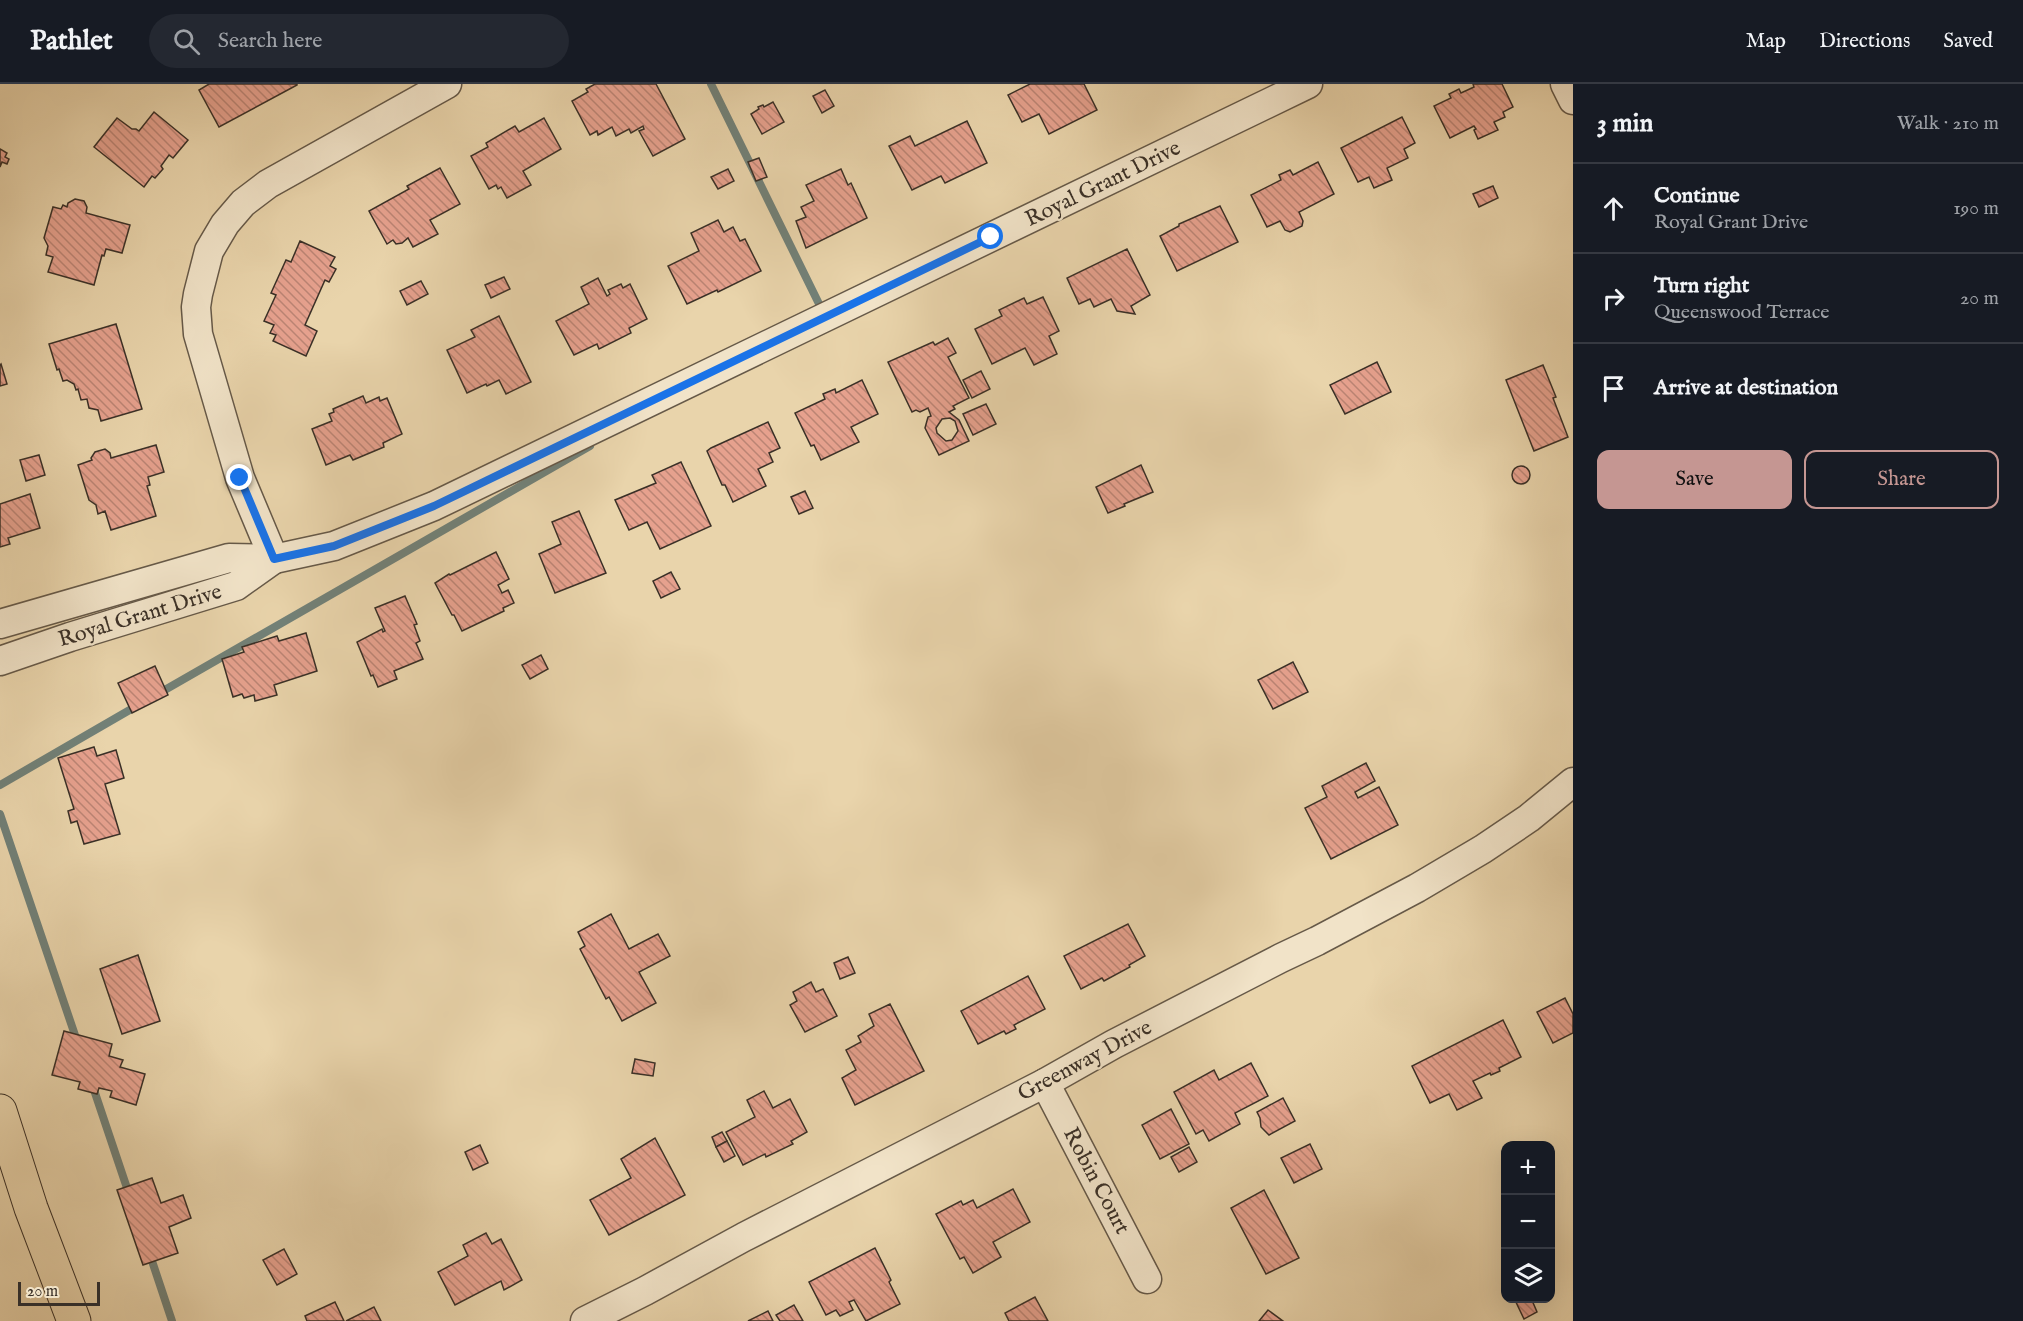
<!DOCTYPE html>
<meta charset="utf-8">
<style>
:root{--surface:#171b24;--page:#242831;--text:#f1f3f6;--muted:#9ea1a6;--line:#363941;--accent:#c59692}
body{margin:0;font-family:"IM FELL English",serif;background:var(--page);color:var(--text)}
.controls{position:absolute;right:18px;bottom:18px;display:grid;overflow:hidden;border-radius:12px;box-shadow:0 6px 24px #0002}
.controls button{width:54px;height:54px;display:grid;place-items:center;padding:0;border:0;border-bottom:2px solid var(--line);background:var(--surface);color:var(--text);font:30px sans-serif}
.scale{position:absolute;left:18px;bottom:15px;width:82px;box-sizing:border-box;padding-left:6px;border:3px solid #3a3027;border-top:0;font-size:16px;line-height:21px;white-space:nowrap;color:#3a3027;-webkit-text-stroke:4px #f1e3c8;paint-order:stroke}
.stop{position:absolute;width:18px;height:18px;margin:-14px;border:4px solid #1a73e8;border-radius:50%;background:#fff}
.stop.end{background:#1a73e8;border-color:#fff;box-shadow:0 2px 6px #0008}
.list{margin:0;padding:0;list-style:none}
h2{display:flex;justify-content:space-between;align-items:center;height:78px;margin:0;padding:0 24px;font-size:26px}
h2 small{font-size:20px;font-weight:400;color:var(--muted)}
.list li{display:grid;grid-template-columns:39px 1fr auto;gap:18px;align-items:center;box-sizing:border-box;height:90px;padding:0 24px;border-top:2px solid var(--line)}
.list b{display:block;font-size:22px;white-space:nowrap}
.list p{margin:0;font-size:20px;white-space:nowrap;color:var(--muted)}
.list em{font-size:20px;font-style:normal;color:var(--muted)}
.actions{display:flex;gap:12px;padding:18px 24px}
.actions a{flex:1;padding:14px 0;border:2px solid var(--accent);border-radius:12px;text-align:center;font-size:21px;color:var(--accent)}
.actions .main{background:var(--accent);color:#111}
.icon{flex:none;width:33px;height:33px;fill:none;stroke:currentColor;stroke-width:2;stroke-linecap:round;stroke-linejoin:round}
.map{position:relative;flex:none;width:1573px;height:1237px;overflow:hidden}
header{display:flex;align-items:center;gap:36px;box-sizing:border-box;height:84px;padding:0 30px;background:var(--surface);border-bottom:2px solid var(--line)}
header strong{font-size:28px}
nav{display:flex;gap:33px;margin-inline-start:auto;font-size:21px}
.search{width:420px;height:54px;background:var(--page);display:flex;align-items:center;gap:15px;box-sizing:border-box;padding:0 21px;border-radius:33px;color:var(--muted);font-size:22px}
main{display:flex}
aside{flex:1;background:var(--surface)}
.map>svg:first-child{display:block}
</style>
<header>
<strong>Pathlet</strong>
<div class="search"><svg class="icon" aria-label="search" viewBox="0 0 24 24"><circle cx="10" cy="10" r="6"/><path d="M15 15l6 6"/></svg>Search here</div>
<nav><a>Map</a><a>Directions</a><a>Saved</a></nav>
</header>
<main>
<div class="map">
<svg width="1573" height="1237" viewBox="0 0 1573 1237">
<defs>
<pattern id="building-back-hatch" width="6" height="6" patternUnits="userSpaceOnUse" patternTransform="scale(1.5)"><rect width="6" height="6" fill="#e6a18e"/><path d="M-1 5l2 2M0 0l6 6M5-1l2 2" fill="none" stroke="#bb8474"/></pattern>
</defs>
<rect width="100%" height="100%" fill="#e9d4ab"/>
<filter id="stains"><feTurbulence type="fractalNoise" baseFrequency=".00333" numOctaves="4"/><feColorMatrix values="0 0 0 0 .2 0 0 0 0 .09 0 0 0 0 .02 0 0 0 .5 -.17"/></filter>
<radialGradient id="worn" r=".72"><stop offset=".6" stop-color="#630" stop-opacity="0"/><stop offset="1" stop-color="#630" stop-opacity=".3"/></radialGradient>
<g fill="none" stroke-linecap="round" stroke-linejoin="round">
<g stroke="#728178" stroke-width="8">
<path d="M711 0 823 228"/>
<path d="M156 611 590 362"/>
<path d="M0 701 140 620"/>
<path d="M0 730 78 960"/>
<path d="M92 1000 130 1113"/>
<path d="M149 1168 172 1237"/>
</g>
</g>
<g fill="url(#building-back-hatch)" stroke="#3a3027" stroke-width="1.5" fill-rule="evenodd">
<path d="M209 0H297V1L219 43 199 6Z"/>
<path d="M595 0H656L685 55 653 72 639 47 644 45 643 42 631 49 629 45 616 52 612 43 598 51 597 47 590 51 572 17 588 8 586 5Z"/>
<path d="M1030 0H1084L1097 26 1049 50 1039 30 1022 38 1008 11Z"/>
<path d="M1473 0H1502L1513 23 1503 28 1505 33 1494 38 1498 46 1478 55 1474 46 1476 45 1474 42 1450 54 1434 22 1451 14 1449 10 1459 5 1461 9 1474 3Z"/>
<path d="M825 6 834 22 822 29 813 12Z"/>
<path d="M773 18 784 38 762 50 751 30 759 25 758 23 763 21 764 23Z"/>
<path d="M154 28 188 56 173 74 169 71 161 82 163 85 155 94 152 92 144 103 94 63 117 34 132 45H136L139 47Z"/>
<path d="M1402 33 1415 59 1404 65 1408 74 1387 84 1392 96 1374 104 1369 93 1358 98 1341 64Z"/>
<path d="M544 34 561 65 523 87 531 101 507 114 501 103 498 105 496 101 489 105 471 72 488 63 486 59 515 42 519 48Z"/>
<path d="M967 37 987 79 945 99 941 92 912 106 889 62 910 52 915 62Z"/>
<path d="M0 65 7 69 5 73 9 75 7 80 2 78 0 83Z"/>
<path d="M759 74 767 93 756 97 748 78Z"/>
<path d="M1318 78 1334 110 1299 128 1303 137 1302 142 1290 148 1285 146 1280 137 1267 143 1251 111 1281 96 1279 91 1290 86 1293 91Z"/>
<path d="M440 84 460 120 430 136 438 150 413 163 408 154 402 159 396 160 393 156 387 160 369 127 409 105 407 102Z"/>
<path d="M728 85 734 97 718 105 711 93Z"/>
<path d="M841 85 848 101 851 99 867 134 806 164 796 137 806 133 801 123 814 117 806 101Z"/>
<path d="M1493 102 1498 114 1479 123 1473 110Z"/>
<path d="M75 115 84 117 87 123 86 129 130 141 122 169 106 165 104 172 102 171 94 201 48 188 53 173 46 171 48 162 44 154 53 123 61 125 63 121 67 123 68 119Z"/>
<path d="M1220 122 1238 158 1177 187 1160 152 1179 142V140Z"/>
<path d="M718 136 724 148 733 143 740 157 745 155 761 187 718 208 717 206 687 220 668 182 699 167 691 149Z"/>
<path d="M300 157 335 173 330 182 336 185 329 198 325 196 305 241 317 247 306 272 273 257 276 251 270 249 274 241 264 237 276 211 271 209 286 176 291 178Z"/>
<path d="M1127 165 1150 211 1131 222 1135 230 1117 227 1111 215 1094 223 1090 215 1079 220 1067 194Z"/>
<path d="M504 193 510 205 491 214 485 201Z"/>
<path d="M598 194 607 212 610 210 608 206 621 200 623 204 630 200 647 235 629 244 631 249 599 265 597 260 574 271 556 237 589 220 581 203Z"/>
<path d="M421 197 428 210 407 221 400 207Z"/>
<path d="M1043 213 1059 247 1049 252 1057 270 1034 281 1025 264 992 280 975 245 1002 232 999 226 1024 214 1027 220Z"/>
<path d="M499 232 531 298 506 310 499 296 487 302 486 300 467 309 447 266 475 253 471 246Z"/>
<path d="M116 240 142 325 101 337 98 326 89 324 87 315 81 316 78 305 76 306 74 300 67 296 63 297 59 285 57 286 49 260Z"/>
<path d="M948 254 956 269 948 273 969 314 953 322 955 325 949 328 959 336 969 357 939 371 925 344 928 333 931 332 928 324 920 328 916 326 912 328 888 278 933 258 935 261ZM950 334 955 337 958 347 952 356 946 357 937 349 936 344 942 335Z"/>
<path d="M1377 278 1391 308 1345 330 1330 301Z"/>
<path d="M1 280 7 300 0 302V281Z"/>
<path d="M1543 281 1556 313 1553 314 1568 353 1534 367 1506 296Z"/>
<path d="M981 287 990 305 972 314 963 296Z"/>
<path d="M862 296 878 330 851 343 859 358 821 376 814 361 811 362 795 329 825 315 823 310 835 305 836 309Z"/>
<path d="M363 312 366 319 379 313 380 317 387 314 402 350 383 359 384 363 353 376 350 371 326 381 312 345 332 337 329 330 334 328 333 325Z"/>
<path d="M986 320 996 340 973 351 963 330Z"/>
<path d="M768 338 780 364 769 369 773 378 758 385 766 402 733 418 725 401H722L707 367 711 364Z"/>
<path d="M156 361 164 388 148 393 150 401 147 402 156 432 111 446 105 427 98 430 96 421 89 416 78 381 92 376 91 374 95 368 105 365 110 369 111 374Z"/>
<path d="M39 371 45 391 26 397 20 376Z"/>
<path d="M681 378 711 442 660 465 647 438 629 446 615 416 656 399 652 391Z"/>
<path d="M1141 381 1153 408 1124 420 1125 422 1108 429 1096 403Z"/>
<circle cx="1521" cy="391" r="9"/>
<path d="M805 407 813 424 799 430 791 413Z"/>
<path d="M30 410 40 444 8 454 10 460 0 463V420Z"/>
<path d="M579 427 606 489 555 509 539 470 561 460 552 438Z"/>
<path d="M496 468 509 495 498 501 502 509 508 506 514 519 503 524 504 527 462 547 454 531H452L435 499 449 490 450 491Z"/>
<path d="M671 488 680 505 661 514 653 497Z"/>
<path d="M405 512 417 540 414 541 420 557 416 559 423 575 394 587 397 595 378 603 373 591 371 592 357 558 382 545 383 548 385 547 375 524Z"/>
<path d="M306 549 317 587 274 601 277 611 255 617 254 611 244 614 242 610 233 613 222 575 244 568 242 563 277 552 279 557Z"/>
<path d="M541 571 548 585 530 595 522 581Z"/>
<path d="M1293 578 1308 608 1273 625 1258 596Z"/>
<path d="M155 582 168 611 132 629 118 599Z"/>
<path d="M94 663 97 672 116 666 124 694 105 700 120 750 84 760 77 737 71 739 68 727 74 725 58 674Z"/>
<path d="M1366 679 1375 697 1355 708 1358 714 1379 703 1398 741 1331 775 1305 724 1327 713 1322 702Z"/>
<path d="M611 830 629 865 658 850 670 872 639 888 656 919 622 937 609 913 606 915 580 865 585 862 578 848Z"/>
<path d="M1128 840 1145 872 1129 881 1130 883 1104 897 1102 894 1081 905 1064 872Z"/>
<path d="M138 871 160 937 122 950 100 885Z"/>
<path d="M848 873 855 889 840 895 834 879Z"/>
<path d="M1028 892 1045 925 1014 941 1016 945 1006 950 1004 947 978 960 961 927Z"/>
<path d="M811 898 816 908 823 905 837 932 805 948 790 921 797 917 793 908Z"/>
<path d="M1565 914 1573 930V949L1553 959 1537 928Z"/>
<path d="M890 920 924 987 855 1021 842 994 856 986 846 966 861 958 858 952 874 942 869 930Z"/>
<path d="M1503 936 1521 973 1499 984 1500 987 1491 991 1490 989 1473 997 1482 1014 1457 1026 1449 1010 1430 1019 1412 982Z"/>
<path d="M64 947 112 960 109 972 123 976 120 983 145 990 136 1021 110 1013 112 1007 99 1004 97 1010 78 1005 80 998 52 991Z"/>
<path d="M635 975 655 979 653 992 632 989Z"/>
<path d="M1251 979 1268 1012 1235 1029 1240 1040 1209 1057 1203 1046 1196 1050 1174 1008 1214 986 1219 996Z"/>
<path d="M764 1007 773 1024 790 1015 807 1048 791 1057 793 1060 766 1073 765 1070 743 1081 726 1048 755 1033 747 1016Z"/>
<path d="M1283 1014 1295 1037 1269 1051 1261 1043 1260 1034 1257 1028Z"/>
<path d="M1171 1025 1189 1060 1160 1075 1142 1041Z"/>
<path d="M722 1048 727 1057 716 1063 712 1053Z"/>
<path d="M655 1054 685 1111 609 1151 590 1116 631 1094 621 1075Z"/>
<path d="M727 1057 735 1072 724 1078 716 1063Z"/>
<path d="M1310 1060 1322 1085 1294 1099 1281 1074Z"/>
<path d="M480 1061 488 1079 473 1086 465 1068Z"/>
<path d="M1189 1063 1197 1078 1179 1088 1171 1073Z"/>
<path d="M152 1094 161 1119 183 1111 191 1134 169 1143 178 1169 143 1181 117 1106Z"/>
<path d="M1013 1105 1030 1138 993 1158 1001 1173 973 1189 964 1173 960 1175 936 1130 961 1117 963 1121 973 1116 977 1124Z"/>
<path d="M1264 1106 1299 1174 1266 1190 1231 1124Z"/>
<path d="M486 1149 492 1160 501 1155 522 1196 504 1206 501 1197 455 1221 438 1188 468 1172 463 1161Z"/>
<path d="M875 1164 891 1196 889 1198 900 1220 866 1237 854 1216 849 1218 853 1226 840 1232 836 1226 826 1231 809 1198Z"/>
<path d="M284 1165 297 1190 277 1201 263 1176Z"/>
<path d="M1035 1213 1048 1237H1009L1005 1229Z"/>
<path d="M1514 1214H1531L1537 1228 1524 1235Z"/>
<path d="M335 1218 344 1237H307L305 1232Z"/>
<path d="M794 1221 803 1237H780L776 1231Z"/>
<path d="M374 1223 381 1237H346Z"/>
<path d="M1268 1226 1283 1237H1259Z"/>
<path d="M768 1227 773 1237H748Z"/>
</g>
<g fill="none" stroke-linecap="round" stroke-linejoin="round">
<g stroke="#665948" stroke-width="31">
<g id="minor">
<path d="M1565 0 1573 16"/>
<path d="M274 475 240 394 198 250 196 223 198 210 209 167 225 140 243 119 268 100 447 0"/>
<path d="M0 540 229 474 274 475 334 462 434 422 1308 0"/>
<path d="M0 577 70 553 236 502 274 475"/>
<path d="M1045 999 1147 1195"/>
<path d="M585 1237 645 1207 744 1153 1045 999 1114 960 1281 874 1317 857 1417 804 1483 765 1529 734 1573 698"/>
</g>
</g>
<g stroke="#3a3027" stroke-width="35">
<path id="major" d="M0 1027 31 1124 74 1237"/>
</g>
<use href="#minor" stroke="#f1e3c8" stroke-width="28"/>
<use href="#major" stroke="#e9d4ab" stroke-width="33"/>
</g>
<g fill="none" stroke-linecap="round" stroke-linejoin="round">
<path stroke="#1a73e8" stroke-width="8" d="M240 394 274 475 334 462 434 422 991 153"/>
</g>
<g text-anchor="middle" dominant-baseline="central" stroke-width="4.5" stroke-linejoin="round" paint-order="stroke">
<g font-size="22" fill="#3a3027" stroke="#f1e3c8">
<text transform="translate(1103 100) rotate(-26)">Royal Grant Drive</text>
<text transform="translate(140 532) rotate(-17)">Royal Grant Drive</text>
<text transform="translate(1085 977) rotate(-28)">Greenway Drive</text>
<text transform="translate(1096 1097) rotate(62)">Robin Court</text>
</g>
</g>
<rect width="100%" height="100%" filter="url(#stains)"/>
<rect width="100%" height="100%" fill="url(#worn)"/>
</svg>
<div class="controls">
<button>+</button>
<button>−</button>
<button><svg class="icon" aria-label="layers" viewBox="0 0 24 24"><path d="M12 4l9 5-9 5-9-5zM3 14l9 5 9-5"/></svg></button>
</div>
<div class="scale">20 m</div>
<div class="stop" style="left:991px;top:153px"></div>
<div class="stop end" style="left:240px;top:394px"></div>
</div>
<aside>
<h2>3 min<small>Walk · 210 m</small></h2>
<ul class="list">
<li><svg class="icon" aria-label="ahead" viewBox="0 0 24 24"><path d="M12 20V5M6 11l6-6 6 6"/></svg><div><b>Continue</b><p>Royal Grant Drive</p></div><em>190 m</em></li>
<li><svg class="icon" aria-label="right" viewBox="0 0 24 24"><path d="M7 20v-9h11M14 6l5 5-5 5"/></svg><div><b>Turn right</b><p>Queenswood Terrace</p></div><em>20 m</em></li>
<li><svg class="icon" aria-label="arrive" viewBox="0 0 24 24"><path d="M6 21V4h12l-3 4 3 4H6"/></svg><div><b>Arrive at destination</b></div></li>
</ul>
<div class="actions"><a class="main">Save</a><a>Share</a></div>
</aside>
</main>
